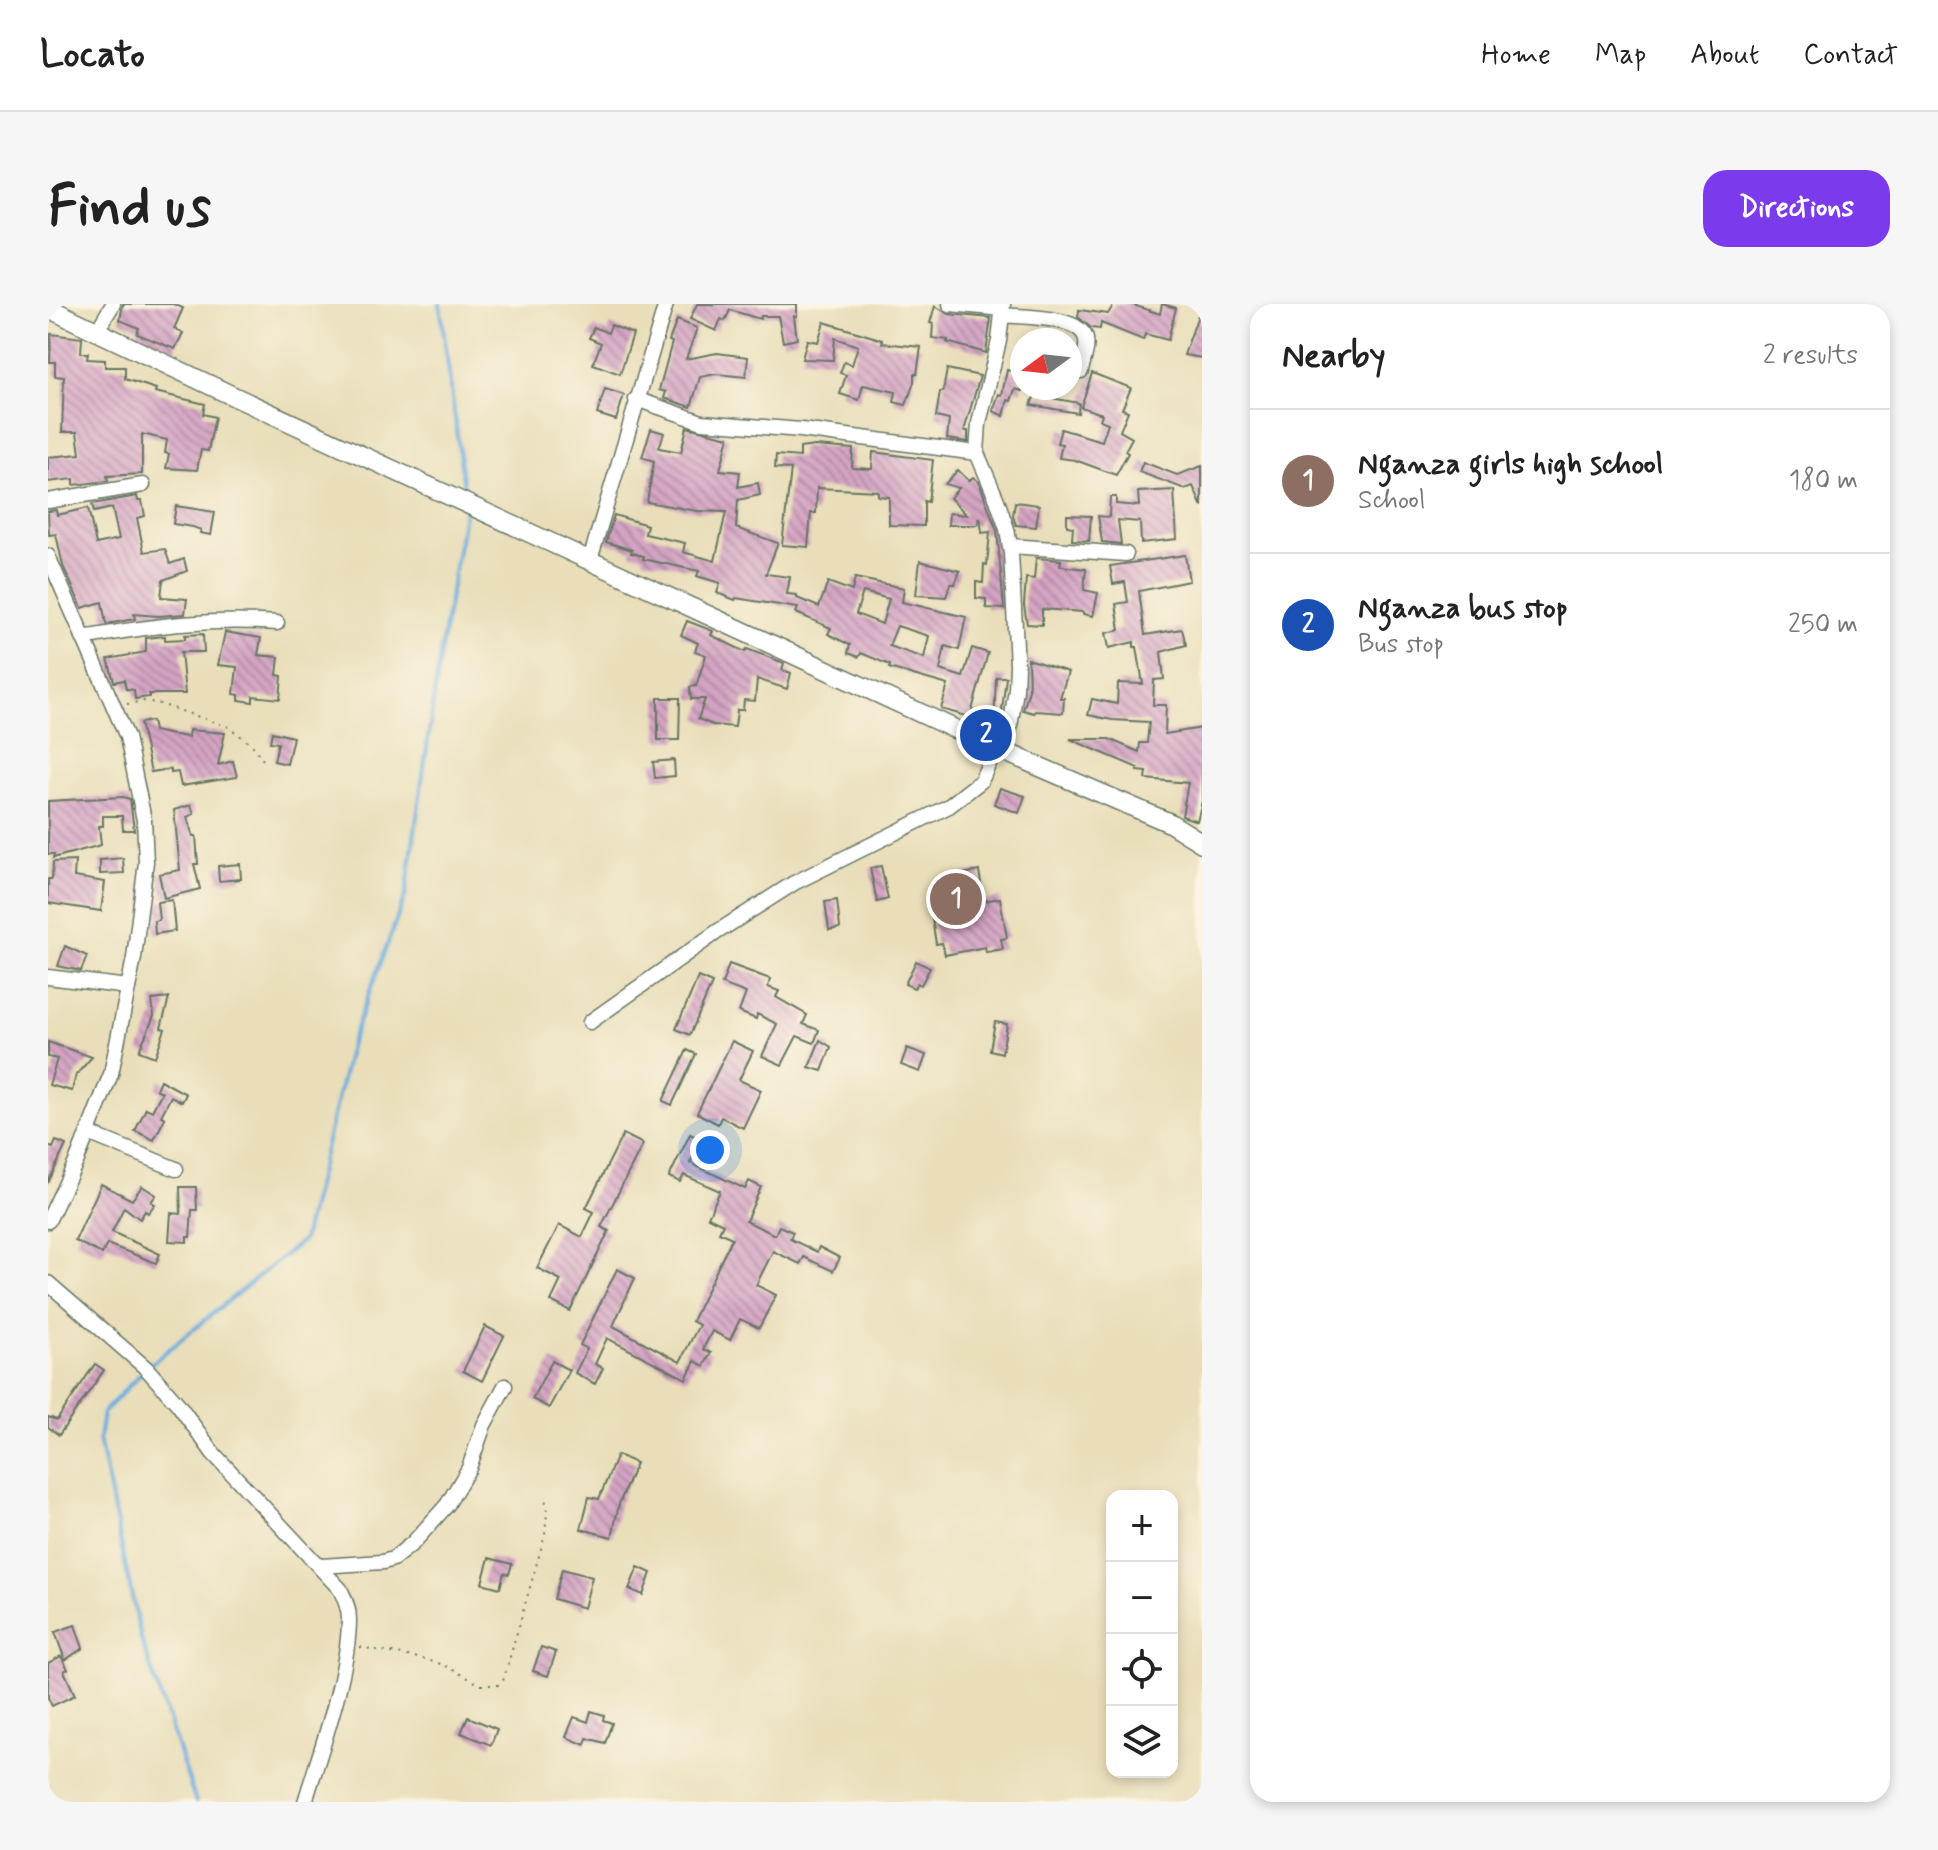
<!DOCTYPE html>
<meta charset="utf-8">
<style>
:root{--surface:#fff;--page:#f6f6f6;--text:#222;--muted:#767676;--line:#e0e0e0;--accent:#7c3aed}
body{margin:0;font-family:Mynerve,sans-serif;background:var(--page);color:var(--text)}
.controls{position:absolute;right:24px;bottom:24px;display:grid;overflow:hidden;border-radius:16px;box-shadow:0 4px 12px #0003}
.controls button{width:72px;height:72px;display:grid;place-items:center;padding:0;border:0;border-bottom:2px solid var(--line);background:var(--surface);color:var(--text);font:40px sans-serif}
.compass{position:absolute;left:962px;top:24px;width:72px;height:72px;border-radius:50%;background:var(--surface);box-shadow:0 4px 12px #0003;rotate:255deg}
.you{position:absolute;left:662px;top:846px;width:28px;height:28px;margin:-20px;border:6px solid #fff;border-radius:50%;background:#1a73e8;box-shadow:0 0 0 12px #1a73e833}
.badge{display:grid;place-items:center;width:52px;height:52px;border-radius:50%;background:var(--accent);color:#fff;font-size:26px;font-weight:700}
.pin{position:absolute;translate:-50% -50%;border:4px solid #fff;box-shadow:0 2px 8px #0006}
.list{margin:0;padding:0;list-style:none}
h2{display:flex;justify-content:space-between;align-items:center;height:104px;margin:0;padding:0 32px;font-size:34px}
h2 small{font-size:26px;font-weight:400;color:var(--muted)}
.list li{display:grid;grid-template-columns:52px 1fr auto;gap:24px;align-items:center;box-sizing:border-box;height:144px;padding:0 32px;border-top:2px solid var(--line)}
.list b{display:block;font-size:30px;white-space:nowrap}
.list p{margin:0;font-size:26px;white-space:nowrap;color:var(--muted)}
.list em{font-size:26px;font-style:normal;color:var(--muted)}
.icon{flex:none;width:44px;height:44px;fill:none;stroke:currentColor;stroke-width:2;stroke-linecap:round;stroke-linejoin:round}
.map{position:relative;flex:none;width:1154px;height:1498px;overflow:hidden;border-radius:24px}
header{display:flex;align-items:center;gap:48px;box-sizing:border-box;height:112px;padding:0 40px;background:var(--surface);border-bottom:2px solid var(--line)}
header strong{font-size:38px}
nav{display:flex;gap:44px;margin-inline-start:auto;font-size:28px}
.intro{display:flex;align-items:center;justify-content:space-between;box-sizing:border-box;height:192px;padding:0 48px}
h1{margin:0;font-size:56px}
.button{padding:20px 36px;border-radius:24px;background:var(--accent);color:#fff;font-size:28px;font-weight:700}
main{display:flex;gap:48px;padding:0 48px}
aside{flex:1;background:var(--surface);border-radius:24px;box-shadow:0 4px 12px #0003}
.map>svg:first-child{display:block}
</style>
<header>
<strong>Locato</strong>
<nav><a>Home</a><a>Map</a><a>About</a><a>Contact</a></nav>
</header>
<div class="intro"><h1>Find us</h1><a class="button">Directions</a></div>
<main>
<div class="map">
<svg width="1154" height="1498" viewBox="0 0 1154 1498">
<defs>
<pattern id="building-back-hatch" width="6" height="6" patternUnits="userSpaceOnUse" patternTransform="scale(2)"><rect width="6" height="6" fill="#d4a3c3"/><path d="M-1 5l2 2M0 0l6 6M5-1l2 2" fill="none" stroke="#ab869f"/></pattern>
</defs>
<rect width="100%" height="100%" fill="#fcf5e5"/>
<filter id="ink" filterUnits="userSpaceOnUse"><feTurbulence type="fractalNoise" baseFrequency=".0125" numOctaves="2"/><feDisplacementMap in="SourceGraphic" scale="16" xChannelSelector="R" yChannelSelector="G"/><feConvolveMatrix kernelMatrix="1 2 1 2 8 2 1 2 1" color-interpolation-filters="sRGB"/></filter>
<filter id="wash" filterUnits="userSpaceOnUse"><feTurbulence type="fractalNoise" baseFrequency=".006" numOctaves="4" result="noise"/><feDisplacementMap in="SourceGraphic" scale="32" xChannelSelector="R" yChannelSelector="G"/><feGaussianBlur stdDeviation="1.8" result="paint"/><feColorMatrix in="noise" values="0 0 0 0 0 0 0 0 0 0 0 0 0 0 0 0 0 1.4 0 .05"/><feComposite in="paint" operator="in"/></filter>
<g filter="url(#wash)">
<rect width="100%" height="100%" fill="#e9deb9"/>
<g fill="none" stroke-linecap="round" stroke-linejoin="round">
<g stroke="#66abdc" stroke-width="4">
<path d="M392 0 417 192"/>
<path d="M148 1498 93 1335 51 1135 55 1109 98 1064 255 936 303 738 358 590 392 351 417 205"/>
</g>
</g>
<g id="blocks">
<g fill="url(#building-back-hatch)" fill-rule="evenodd">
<path d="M75 0H125L135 4 126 25 135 29 127 45 89 30 91 24 72 16Z"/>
<path d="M649 0H749V12H746L749 35 735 38 730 12H713L712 15 682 6 677 17 673 15 668 27 642 15Z"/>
<path d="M1066 0H1082L1112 10 1114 0 1128 4 1120 36 1097 30 1095 36 1053 19 1052 25 1043 24 1030 13 1031 6 1060 10Z"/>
<path d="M887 2 901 10 943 14 938 49 899 38 900 36 884 34 885 20 882 19Z"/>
<path d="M1153 3H1154V54L1136 51Z"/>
<path d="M629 16 649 24 638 55 669 49 700 53 698 73 668 70 652 73 643 103 616 94 618 88 611 86 624 38 621 37Z"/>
<path d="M776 18 835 36 834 39 873 43 869 70H866V78L858 101 846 98 848 88 815 81 811 96 792 90 798 71 792 69 796 58 804 61 810 42 787 34 785 56 754 55 759 36 770 38Z"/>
<path d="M563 21 585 30 572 70 545 60 553 39 541 34 546 23 560 29Z"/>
<path d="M3 30 34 34 33 49H40L39 55 57 56V63H77V75L108 85 107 88 157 100 155 110 167 113 160 147 153 146 149 166 118 164 121 150 117 149 119 136 94 130V170L59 172 60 177 26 181V175L0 178V153L32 150 29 128H14L16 73 7 72V58H2Z"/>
<path d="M899 65 932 72 916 127H920V138L899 135 901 116 888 113 892 88H895Z"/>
<path d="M959 66 971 69 974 87 967 85 963 97 960 96 956 112 945 107 951 90 954 91Z"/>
<path d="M1044 69 1083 84 1074 105 1080 107 1072 127 1084 134 1077 147 1080 149 1068 171 1027 156 1011 154 1014 140 1009 139 1013 125 1054 137 1060 119 1052 116 1054 110 1033 103Z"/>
<path d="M557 85 576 91 568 116 549 110Z"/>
<path d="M987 91 1031 99 1030 109 983 101Z"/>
<path d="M639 123 681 133 672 166 692 168 690 183 710 179 712 191 690 196 688 224 730 239 718 270 742 273 739 290 749 291V294L771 303 780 278 804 287 807 274 856 284 854 298 918 313 911 346 897 342 892 366 915 373 924 344 940 349 922 413 893 405 900 381 841 364 842 361 813 349 811 353 800 349 802 341 780 330 783 324 748 309 750 304 688 294 687 296 669 289 672 279 649 272 651 267 595 255 596 252 583 249 584 246 558 238 566 211 599 221 597 230 637 239 635 248 667 257 678 208 649 207 599 198 606 157 594 153 603 125 616 129 611 144 633 148ZM815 288 841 295 834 320 808 310ZM849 322 881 332 876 354 841 342Z"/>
<path d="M767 142 805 145 804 164 824 165 825 148 885 156 880 198 876 197V222L841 221V193L830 192V187L769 184 768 209H763L760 243 734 241 743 165 727 164 728 151 752 153V144Z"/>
<path d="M1095 158 1129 171 1154 162V203L1145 182 1137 185 1091 168Z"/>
<path d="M910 166 921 177 925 173 931 178 949 227 956 305 938 304V295L928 294V278L935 279 936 260 939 261 942 228 934 229 932 213 929 221H900L901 209 919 211 902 194 911 184 897 180Z"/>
<path d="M1126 186 1129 235 1093 239 1092 218 1070 216 1073 240 1054 238 1050 212 1061 213 1062 193H1068V200L1091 202 1090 188Z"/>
<path d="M89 192 90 197H94L97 212 89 214 96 248 117 245 122 260 136 255 139 267 115 276 113 293 139 295 137 310 110 312 86 310 87 315 58 320 54 298 34 304 15 262 8 230 1 231 0 207 8 206 9 211 40 204 48 240 71 235 64 204 46 208 44 200Z"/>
<path d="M967 198 991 201 988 223 968 221 965 212Z"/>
<path d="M128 202 167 208 163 231 152 229 153 226 145 223 125 220Z"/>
<path d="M1019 211 1043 212 1041 237 1024 236 1025 223 1019 222Z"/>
<path d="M1137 251 1141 277 1091 287 1097 331 1134 325 1138 341 1113 348 1116 375 1106 376 1105 401H1118L1117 430 1154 424V497L1149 517 1134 512 1140 479 1098 475 1099 468 1089 467 1090 464 1022 435H1061L1091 448 1092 439H1099L1101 418 1064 416 1040 411 1044 395 1069 400 1070 379 1095 380 1089 343H1086V338L1061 344 1058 329 1072 326 1068 300 1080 298 1077 278 1065 280 1062 262Z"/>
<path d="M988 254 1013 256 1012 262 1038 265 1036 286 1050 289 1045 312 1035 310V308L994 305V321L979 320 976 301 978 274 986 275Z"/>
<path d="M872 257 912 267 907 280H902L898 293 868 291Z"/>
<path d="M639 317 665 327 663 331 697 348 699 345 736 359 734 366 743 369 739 385 709 375 707 397 696 396 695 406H689L687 423 665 421 650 415 657 395H643L642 383 648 382 658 351 647 347 650 339 633 331Z"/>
<path d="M177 328 213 334 210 351 231 353 229 371 234 372 232 395 205 392V398L191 396V391L186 390 189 363 170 361Z"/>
<path d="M155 330 156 348H133L137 390H101V393L87 395 86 386 78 385 76 376 66 378 60 355 98 348V334L117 332V336L137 335V331Z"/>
<path d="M980 355 1020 368 1012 394H1016L1015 409 987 407 986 409 975 406 981 386Z"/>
<path d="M948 373H958L952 423 946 422Z"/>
<path d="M610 394H632L631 436H610Z"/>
<path d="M104 417 106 427 120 430 140 433 141 426 177 429 170 461 185 457 189 473 133 482 130 468 123 469V465L103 468 92 419Z"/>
<path d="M224 428 245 433 239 460 226 457 230 439 222 438Z"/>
<path d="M626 456 627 472 607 474 605 458Z"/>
<path d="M952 484 977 492 971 509 946 500Z"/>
<path d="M75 493 82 495 86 526H75L74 512H55V522H51L53 541 5 554 6 550H0V497Z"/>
<path d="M143 501 146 510 139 513 145 532H148L150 560H146L152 585 116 594 111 570 132 566 126 506Z"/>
<path d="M75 554 76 569 52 570V556Z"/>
<path d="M27 557 26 573 57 578 53 607 0 599V575H4L5 558Z"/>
<path d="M192 560 193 575 171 577 170 562Z"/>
<path d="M833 562 840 595 829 598 822 564Z"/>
<path d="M931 567 936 597 952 594 959 634 953 635 955 645 938 648 937 643 897 651 894 639 888 640 882 602 897 600 893 574Z"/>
<path d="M124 596 127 627 107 630 106 617 111 616 109 598Z"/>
<path d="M789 596 792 624 781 626 777 598Z"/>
<path d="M17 642 39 652 33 667 10 662Z"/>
<path d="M868 657 882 664 873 681 869 679 866 684 857 680Z"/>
<path d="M681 660 722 675 720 683 731 687 728 693 759 711 755 720 771 726 766 739 749 732 734 761 714 752 729 720 709 710 708 715 691 708 698 689 674 680Z"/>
<path d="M650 673 664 679 642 731 628 725Z"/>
<path d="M121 694 113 724 117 725 107 753 91 747 106 712 104 696Z"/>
<path d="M947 718 959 720 954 749 942 746Z"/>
<path d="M772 736 783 743 774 767 761 763Z"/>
<path d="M684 737 705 747 691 776 713 786 695 824 673 813 670 820 649 809Z"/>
<path d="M0 738 44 753 28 771 24 787 1 781 9 755 0 753Z"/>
<path d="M859 744 878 751 872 768 853 761Z"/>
<path d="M639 746 648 750 624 801 615 797Z"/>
<path d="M112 776 138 790 134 798 123 792 113 812 117 814 106 836 87 827 98 804 104 807 114 788 108 785Z"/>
<path d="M575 830 595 840 553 923 561 927 522 1007 503 997 513 976 489 964 511 921 534 933 546 908 538 904Z"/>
<path d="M642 830 653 835 642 859 697 885 701 877 713 883 698 917 727 931 731 922 745 928 742 935 769 948 771 943 792 954 785 967 756 953 752 960 725 947 708 981 728 991 711 1024 692 1015 682 1036 664 1027 655 1045 663 1049 656 1062 647 1057 638 1075 559 1034 547 1060 555 1064 547 1080 527 1069 539 1045 532 1041 569 965 587 974 565 1022 632 1058 651 1021 644 1017 684 934 671 928 675 920 660 913 672 887 636 871 632 878 621 873Z"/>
<path d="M8 837 18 841 0 879V842L5 844Z"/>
<path d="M53 880 84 896 94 882 108 891 103 898 107 900 100 909 97 907 92 915 76 903 64 928 112 950 108 959 59 940 54 950 27 937Z"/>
<path d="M132 883H148L149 906H144L142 933H139V938L121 937 123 909 133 910Z"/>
<path d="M437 1022 456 1032 434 1077 415 1067Z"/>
<path d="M504 1057 521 1066 501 1104 484 1095Z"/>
<path d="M47 1060 56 1066 11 1131 0 1123V1113L9 1116Z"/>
<path d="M569 1151 588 1159 571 1200 564 1233 533 1225 541 1193 551 1195Z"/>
<path d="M441 1254 464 1260 461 1270 456 1269 452 1284 434 1279Z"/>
<path d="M590 1263 603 1269 595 1291 581 1285Z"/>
<path d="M514 1265 544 1273 536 1304 506 1295Z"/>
<path d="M27 1321 35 1344 17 1356 7 1328Z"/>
<path d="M493 1343 508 1348 500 1372 485 1367Z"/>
<path d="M13 1352 20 1365 16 1367 27 1391 4 1402 0 1394V1359Z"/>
<path d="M543 1407 556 1411 555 1416 564 1419 557 1439 539 1434 537 1441 518 1433 526 1413 540 1418Z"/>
<path d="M420 1413 449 1425 443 1441 413 1429Z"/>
</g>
</g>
</g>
<g filter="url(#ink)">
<use href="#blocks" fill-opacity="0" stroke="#667563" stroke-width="2"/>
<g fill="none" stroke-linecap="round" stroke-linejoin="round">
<g stroke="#667563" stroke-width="17">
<g id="street">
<path d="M902 0 954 5"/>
<path d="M955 0 951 37 931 119 929 149 949 196 959 225 963 249 969 361 968 386 958 447"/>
<path d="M954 11C973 13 1023 12 1035 29 1043 38 1035 56 1033 67"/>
<path d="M49 27 65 0"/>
<path d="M588 95 654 118 753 126 929 149"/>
<path d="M0 197 95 181"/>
<path d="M962 242 1078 250"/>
<path d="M0 252 79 433 96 516 98 558 86 654 63 770 29 856 0 917"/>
<path d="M542 256 618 0"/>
<path d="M35 334C102 322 161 314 229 319"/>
<path d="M0 673 80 683"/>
<path d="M542 718 669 628 746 579 901 502 933 477 948 444"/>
<path d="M40 829 128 865"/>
<path d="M0 979 98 1064 130 1100 165 1149 292 1285C297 1295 301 1304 301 1315 301 1369 273 1445 257 1498"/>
<path d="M273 1262 335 1258 345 1255 365 1239 399 1201 421 1164 436 1121 457 1082"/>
</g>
</g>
<g stroke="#667563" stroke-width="21">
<path id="secondary" d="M0 4 185 92 948 444 1122 519 1154 539"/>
</g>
<g stroke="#667563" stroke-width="2" stroke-dasharray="2 6" stroke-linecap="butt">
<path d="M79 400 95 397 109 399 181 423 205 442 215 456"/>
<path d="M312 1343 376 1355 396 1361 433 1381H450L455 1377 497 1231 499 1209 497 1192"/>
</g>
<use href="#street" stroke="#fff" stroke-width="14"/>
<use href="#secondary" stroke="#fff" stroke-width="18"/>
</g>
</g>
</svg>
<div class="controls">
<button>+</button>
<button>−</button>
<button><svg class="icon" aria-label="locate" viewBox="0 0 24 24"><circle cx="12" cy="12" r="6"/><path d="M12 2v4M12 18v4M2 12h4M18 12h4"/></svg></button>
<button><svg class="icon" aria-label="layers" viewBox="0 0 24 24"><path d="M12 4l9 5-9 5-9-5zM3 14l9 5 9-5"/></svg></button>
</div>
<svg class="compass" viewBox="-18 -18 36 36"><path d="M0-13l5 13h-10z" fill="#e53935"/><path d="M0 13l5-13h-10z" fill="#767676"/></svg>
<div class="you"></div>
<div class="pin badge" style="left:908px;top:595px;background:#8d6e63">1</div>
<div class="pin badge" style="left:938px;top:431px;background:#1a4fb4">2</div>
</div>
<aside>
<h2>Nearby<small>2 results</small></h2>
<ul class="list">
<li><span class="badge" style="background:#8d6e63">1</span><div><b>Nganza girls high school</b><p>School</p></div><em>180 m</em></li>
<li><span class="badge" style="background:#1a4fb4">2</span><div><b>Nganza bus stop</b><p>Bus stop</p></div><em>250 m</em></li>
</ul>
</aside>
</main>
